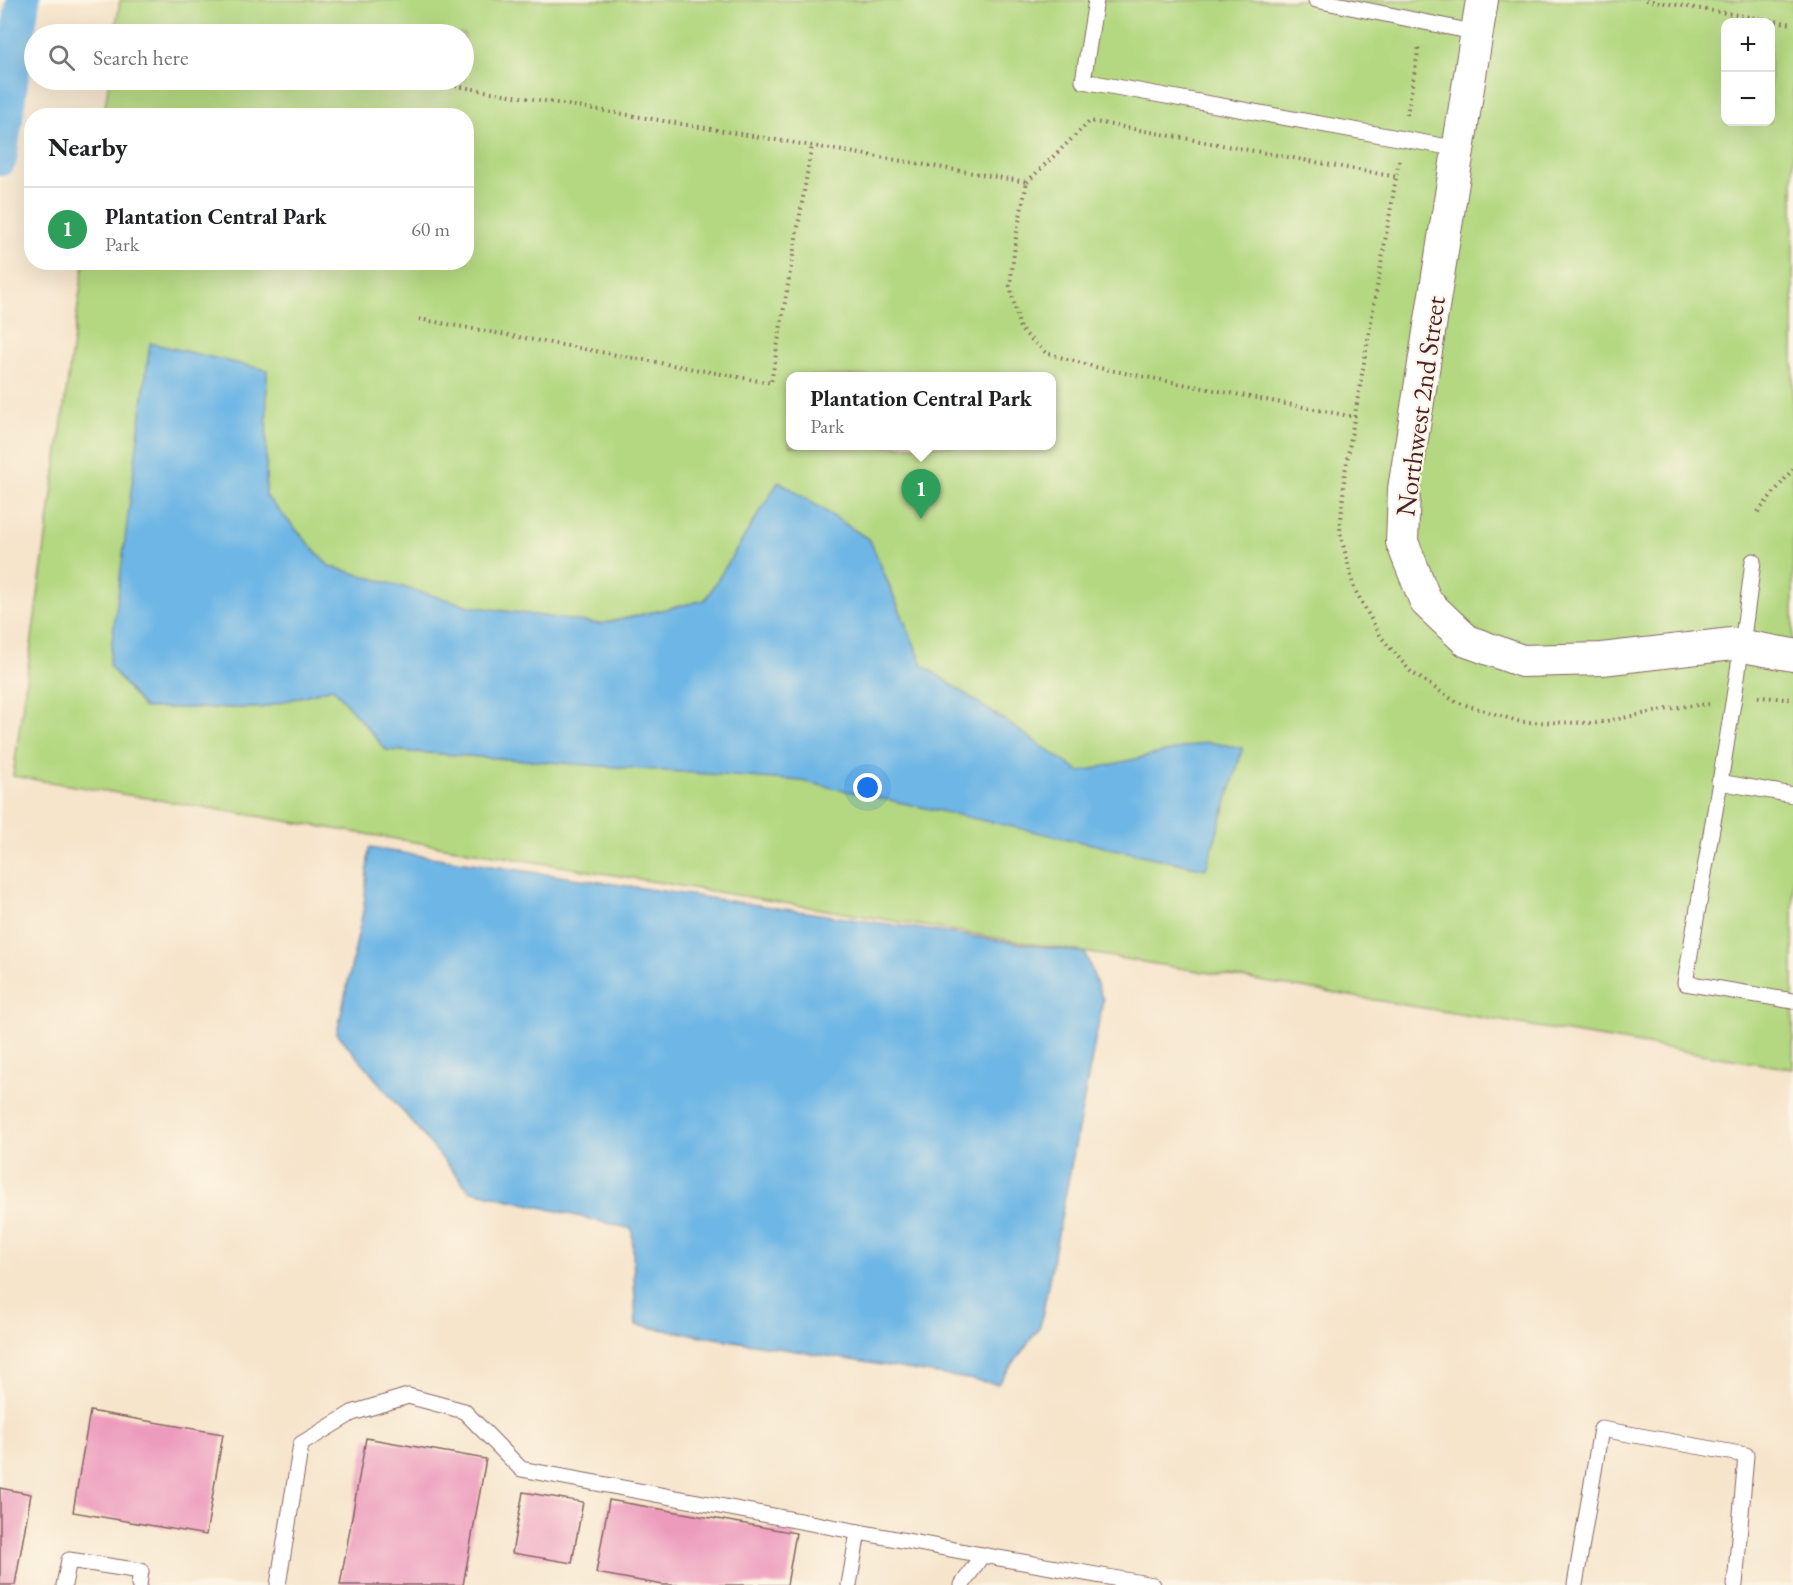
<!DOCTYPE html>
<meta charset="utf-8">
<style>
:root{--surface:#fff;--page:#f2f2f2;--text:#202124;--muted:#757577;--line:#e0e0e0;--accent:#b5179e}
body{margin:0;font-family:"EB Garamond",serif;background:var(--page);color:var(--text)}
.controls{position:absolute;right:18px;top:18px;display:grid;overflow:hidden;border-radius:12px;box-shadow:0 6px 24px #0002}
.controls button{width:54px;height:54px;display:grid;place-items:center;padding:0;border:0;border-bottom:2px solid var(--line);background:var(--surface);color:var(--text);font:30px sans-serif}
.you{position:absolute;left:868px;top:788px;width:21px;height:21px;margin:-15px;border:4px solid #fff;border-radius:50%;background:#1a73e8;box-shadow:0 0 0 9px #1a73e833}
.badge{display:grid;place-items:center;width:39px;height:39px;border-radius:50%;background:var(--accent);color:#fff;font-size:20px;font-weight:700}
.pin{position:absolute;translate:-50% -50px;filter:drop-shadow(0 2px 3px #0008)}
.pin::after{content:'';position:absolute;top:32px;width:21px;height:18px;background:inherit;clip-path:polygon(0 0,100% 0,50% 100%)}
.popup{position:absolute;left:786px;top:372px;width:270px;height:78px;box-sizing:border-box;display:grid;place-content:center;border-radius:12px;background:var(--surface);filter:drop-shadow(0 2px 4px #0005);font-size:20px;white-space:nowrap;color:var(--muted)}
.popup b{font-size:22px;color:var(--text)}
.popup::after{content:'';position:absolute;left:50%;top:100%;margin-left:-12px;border:12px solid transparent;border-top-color:var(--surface)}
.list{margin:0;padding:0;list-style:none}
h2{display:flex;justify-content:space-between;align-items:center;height:78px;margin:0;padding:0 24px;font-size:26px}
h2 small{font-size:20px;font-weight:400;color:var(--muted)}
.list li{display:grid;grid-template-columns:39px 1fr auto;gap:18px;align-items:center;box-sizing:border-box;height:84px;padding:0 24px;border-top:2px solid var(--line)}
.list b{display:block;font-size:22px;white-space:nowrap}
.list p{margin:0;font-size:20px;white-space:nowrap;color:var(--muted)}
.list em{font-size:20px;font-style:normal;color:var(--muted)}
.icon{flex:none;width:33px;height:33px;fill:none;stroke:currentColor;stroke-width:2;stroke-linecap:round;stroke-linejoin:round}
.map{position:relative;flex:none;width:1793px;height:1585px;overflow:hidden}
.search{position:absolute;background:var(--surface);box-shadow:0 6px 24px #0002;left:24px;top:24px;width:450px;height:66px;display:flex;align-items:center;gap:15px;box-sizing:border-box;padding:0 21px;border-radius:33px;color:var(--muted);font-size:22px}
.panel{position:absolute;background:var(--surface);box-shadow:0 6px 24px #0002;left:24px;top:108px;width:450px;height:162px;border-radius:24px}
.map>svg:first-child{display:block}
</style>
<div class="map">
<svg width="1793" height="1585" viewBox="0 0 1793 1585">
<rect width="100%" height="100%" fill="#fcf5e5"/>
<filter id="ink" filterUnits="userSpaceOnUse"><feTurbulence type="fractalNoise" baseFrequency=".0167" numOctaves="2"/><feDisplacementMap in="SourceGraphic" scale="12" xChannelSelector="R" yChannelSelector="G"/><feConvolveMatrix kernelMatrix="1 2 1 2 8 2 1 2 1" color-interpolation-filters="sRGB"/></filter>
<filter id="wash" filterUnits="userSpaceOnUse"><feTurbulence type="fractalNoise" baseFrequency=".008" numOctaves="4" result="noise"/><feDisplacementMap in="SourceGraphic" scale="24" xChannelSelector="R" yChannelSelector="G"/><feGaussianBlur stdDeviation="1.35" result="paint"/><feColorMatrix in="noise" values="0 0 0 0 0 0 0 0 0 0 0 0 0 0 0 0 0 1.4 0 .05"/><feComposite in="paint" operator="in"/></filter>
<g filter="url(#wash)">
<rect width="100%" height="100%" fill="#f6e4cb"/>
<path fill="#b4d881" stroke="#7f7c56" stroke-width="1.5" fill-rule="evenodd" d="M120 0H1793V1069L13 776 84 263 466 262V116L104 115 109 80H464V34H115ZM1726 22H1770V122H1726ZM790 376H1052V446H790Z"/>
<g fill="#6db6e5" stroke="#5c6a88" stroke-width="1.5">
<path d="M150 343 267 370 266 496 329 566 470 606 600 624 705 600 779 481 870 540 923 665 1080 772 1207 742 1243 748 1206 869 801 781 386 750 333 688 261 708H144L109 665Z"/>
<path d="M369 848 1085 953 1103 1000 1040 1327 998 1384 636 1325 632 1229 469 1190 337 1033 364 907Z"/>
</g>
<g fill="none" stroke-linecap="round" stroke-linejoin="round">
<path stroke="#6db6e5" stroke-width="34" d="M0 159 23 0"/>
</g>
<g id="blocks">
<g fill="#ed9bbd">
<path d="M90 1411 223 1434 206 1535 73 1512Z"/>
<path d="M366 1438 486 1459 463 1585H340Z"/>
<path d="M0 1488 31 1494 15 1585H0Z"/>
<path d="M523 1492 583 1502 572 1563 512 1553Z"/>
<path d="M609 1500 796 1533 787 1585H663L596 1573Z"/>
</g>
</g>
</g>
<g filter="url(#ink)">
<use href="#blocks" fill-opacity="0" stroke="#866463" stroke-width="1.5"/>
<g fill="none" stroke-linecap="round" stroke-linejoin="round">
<g stroke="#866463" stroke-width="17">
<g id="lane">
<path d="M1096 0 1083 81 1459 149"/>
<path d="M1316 0 1478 33"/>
<path d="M1753 561C1736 703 1709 842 1685 983L1793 1001"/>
<path d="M1719 782 1793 795"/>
<path d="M64 1585 69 1560 141 1571 139 1585"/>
<path d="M278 1585 301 1444 352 1413 408 1396 464 1411 521 1469 982 1555 1153 1585"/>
<path d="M849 1585 858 1532"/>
<path d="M962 1585 982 1555"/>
<path d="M1575 1585 1601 1429 1746 1455 1735 1585"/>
</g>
</g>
<g stroke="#866463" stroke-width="34">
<path id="street" d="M1482 0 1404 489 1402 542 1426 602 1467 641 1522 661 1602 659 1732 644 1793 655"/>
</g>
<g stroke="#866463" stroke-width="4" stroke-dasharray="1.5 4.5" stroke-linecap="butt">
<path d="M1646 0 1793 24"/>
<path d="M420 80 1027 182 1016 237 1010 286 1020 329 1046 353 1099 368 1355 417"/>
<path d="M1407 115 1419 46"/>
<path d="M1399 161 1345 472 1340 532 1354 588 1381 637 1411 672 1456 702 1521 722 1596 723 1679 707 1709 704"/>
<path d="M1027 182 1090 121 1397 177"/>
<path d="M419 319 771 383 812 145"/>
<path d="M1758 512 1793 469"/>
<path d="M1758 697 1793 699"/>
</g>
<use href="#lane" stroke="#fff" stroke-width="15"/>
<use href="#street" stroke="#fff" stroke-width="32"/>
</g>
</g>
<g text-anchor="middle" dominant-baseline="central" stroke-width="4.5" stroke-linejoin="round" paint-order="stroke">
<g font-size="27" fill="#4a1f2b" stroke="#fcf5e5">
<text transform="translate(1420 406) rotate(-82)">Northwest 2nd Street</text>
</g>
</g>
</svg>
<div class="controls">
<button>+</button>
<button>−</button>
</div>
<div class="you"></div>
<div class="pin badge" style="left:921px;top:519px;background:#2e9e5b">1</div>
<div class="popup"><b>Plantation Central Park</b>Park</div>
<div class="search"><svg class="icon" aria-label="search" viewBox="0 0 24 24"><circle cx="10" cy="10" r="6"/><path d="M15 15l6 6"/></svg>Search here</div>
<section class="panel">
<h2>Nearby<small></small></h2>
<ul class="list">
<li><span class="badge" style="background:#2e9e5b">1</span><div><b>Plantation Central Park</b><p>Park</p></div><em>60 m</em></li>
</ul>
</section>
</div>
